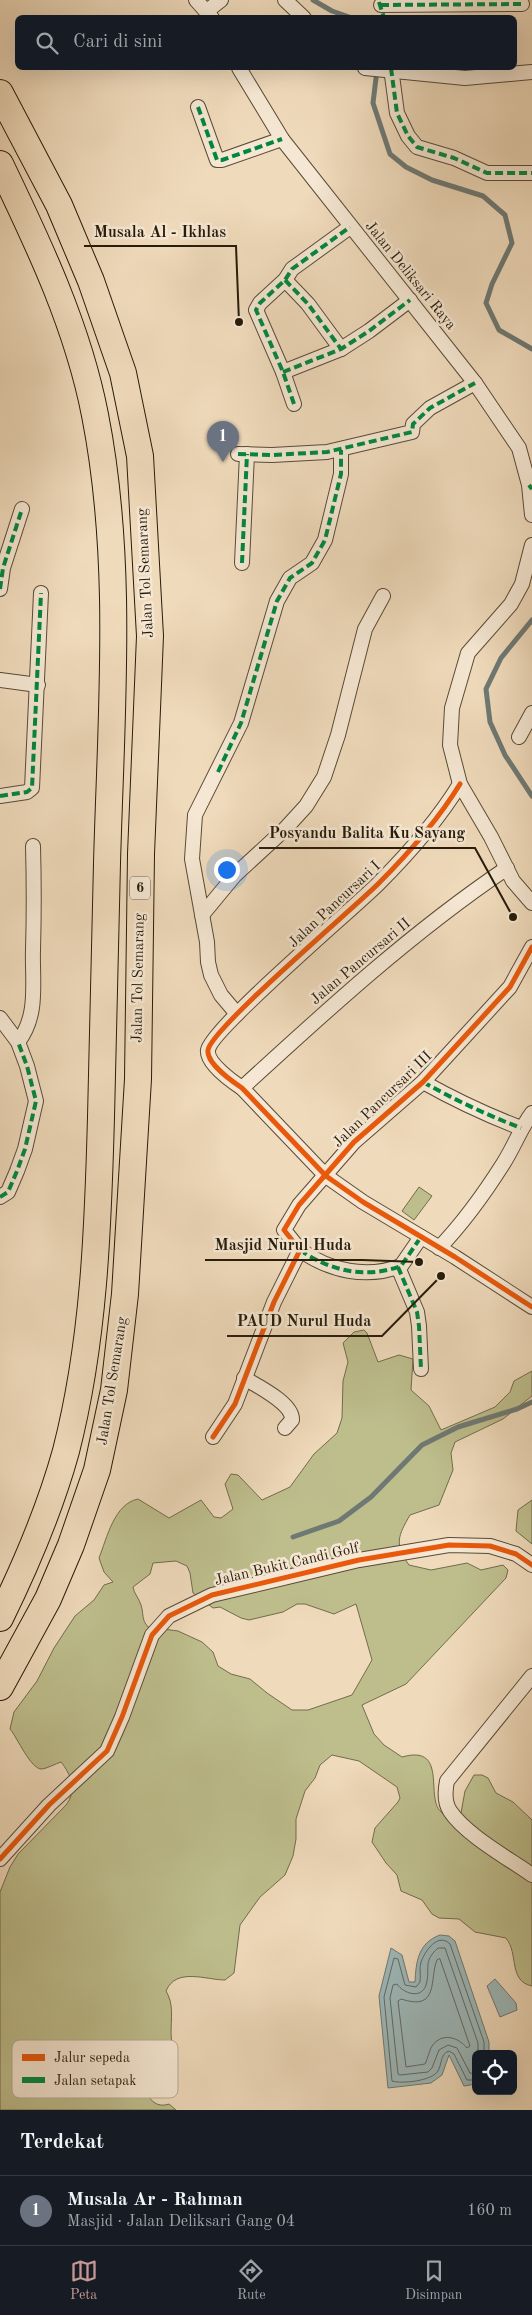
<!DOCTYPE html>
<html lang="id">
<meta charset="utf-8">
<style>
:root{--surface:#171b24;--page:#20242c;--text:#f1f3f6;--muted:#9ea1a6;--line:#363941;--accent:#c59692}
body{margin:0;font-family:"Old Standard TT",serif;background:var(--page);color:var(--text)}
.controls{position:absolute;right:15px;bottom:15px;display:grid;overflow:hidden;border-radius:8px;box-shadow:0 5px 20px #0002}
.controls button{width:45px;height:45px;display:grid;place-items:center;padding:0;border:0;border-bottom:1px solid var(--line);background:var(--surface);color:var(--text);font:25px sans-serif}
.you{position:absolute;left:226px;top:869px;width:18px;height:18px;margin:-12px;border:4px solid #fff;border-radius:50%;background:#1a73e8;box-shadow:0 0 0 8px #1a73e833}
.badge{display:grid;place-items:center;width:32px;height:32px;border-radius:50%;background:var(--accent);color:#fff;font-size:16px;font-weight:700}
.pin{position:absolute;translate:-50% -41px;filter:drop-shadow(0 1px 2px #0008)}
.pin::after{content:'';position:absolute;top:26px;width:18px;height:15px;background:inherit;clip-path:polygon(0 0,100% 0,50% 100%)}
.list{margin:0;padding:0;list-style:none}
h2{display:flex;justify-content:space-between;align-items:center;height:65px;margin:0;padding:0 20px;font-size:21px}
h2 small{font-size:16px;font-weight:400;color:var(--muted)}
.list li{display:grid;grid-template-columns:32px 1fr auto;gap:15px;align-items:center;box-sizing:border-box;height:70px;padding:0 20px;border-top:1px solid var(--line)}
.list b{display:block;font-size:19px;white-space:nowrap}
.list p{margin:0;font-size:16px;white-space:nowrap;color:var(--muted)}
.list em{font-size:16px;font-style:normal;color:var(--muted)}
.icon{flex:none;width:28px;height:28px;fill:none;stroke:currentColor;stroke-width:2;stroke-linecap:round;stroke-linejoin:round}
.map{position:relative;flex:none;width:532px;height:2110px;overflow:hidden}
.search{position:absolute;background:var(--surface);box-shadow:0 5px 20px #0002;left:15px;right:15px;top:15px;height:55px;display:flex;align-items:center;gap:12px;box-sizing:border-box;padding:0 18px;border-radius:8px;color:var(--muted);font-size:19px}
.sheet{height:135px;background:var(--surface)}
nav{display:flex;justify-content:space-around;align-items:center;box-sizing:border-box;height:70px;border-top:1px solid var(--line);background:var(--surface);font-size:14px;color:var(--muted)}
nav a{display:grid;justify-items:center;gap:2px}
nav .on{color:var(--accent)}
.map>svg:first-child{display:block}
</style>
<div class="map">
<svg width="532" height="2110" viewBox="0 0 532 2110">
<rect width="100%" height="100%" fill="#efdabb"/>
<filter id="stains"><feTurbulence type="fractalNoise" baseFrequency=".004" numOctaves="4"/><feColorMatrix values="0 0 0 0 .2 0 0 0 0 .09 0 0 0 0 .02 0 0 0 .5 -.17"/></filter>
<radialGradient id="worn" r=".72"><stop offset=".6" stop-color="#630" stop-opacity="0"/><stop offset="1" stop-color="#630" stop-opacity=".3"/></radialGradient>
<g fill="#bebe8d" stroke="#726c4c" fill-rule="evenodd">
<path d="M419 1187 432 1196 414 1220 402 1211Z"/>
<path d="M364 1330 367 1333 378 1362 399 1355 413 1359 411 1390 429 1406 441 1430 495 1407 510 1392 514 1381 532 1371V1396L503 1419 455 1442 451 1453 453 1470 439 1505 410 1515C398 1536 394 1544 409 1565L431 1570 467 1563 481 1570 503 1565 508 1570 506 1578 406 1684 362 1705 374 1734 384 1745 402 1757C452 1743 421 1806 445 1814 449 1815 456 1814 461 1813L465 1791 474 1775H482L488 1778 496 1793 513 1802 532 1820V1986C508 1981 519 1954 506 1938L475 1932 459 1919 439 1918 432 1914 422 1900 401 1891 397 1875 386 1863 372 1842 375 1828 398 1802 400 1798 397 1787 359 1761 332 1755 320 1765 315 1778 305 1791 296 1819V1839L293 1856 285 1875 260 1897 240 1925 234 1973 225 1980C206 1980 176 1967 166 1991 174 2004 171 2018 171 2034 171 2044 175 2056 176 2066L169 2079 151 2089 149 2097C154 2104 160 2107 169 2104L176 2110H0V1892L10 1867 18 1854 66 1805C77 1791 71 1774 61 1762 55 1764 48 1768 42 1769 31 1770 17 1737 10 1729L14 1712 37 1681 54 1648 75 1616 94 1600 104 1585 113 1582 104 1572 99 1558C107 1538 114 1504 138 1499L169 1518 201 1500 214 1517 221 1518 233 1509 225 1484 231 1474 238 1475 262 1500 290 1487 314 1454 337 1433 342 1418 343 1381 348 1362 343 1343 354 1332ZM176 1561 187 1566 190 1573 193 1593 213 1608 220 1607 241 1618 249 1620 283 1612 297 1604H305L334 1614 356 1604 372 1660 352 1695 308 1710H292L267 1693 250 1679 231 1674 218 1666 213 1652 202 1642 178 1631 148 1627C141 1619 144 1614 141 1605 139 1598 134 1594 133 1587L150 1574 153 1563Z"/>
<path d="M532 1500V1544L516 1531 518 1510Z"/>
</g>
<g fill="#9db8ba" stroke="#6e7974">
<path d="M440 1935 449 1936 455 1941 489 2042V2054H476V2084L464 2086 449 2055 442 2075 431 2083 388 2088 379 1996 391 1948 402 1955 409 1982H415C416 1962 418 1943 440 1935Z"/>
<path d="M495 1979 516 2003 517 2010 500 2017 487 1986Z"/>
</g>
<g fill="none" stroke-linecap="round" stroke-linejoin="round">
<g stroke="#626a62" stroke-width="1">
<path d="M440 1959 470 2046 467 2048C458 2037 442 2032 432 2046 429 2051 428 2058 425 2064L406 2067 398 2001 401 1999C440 2012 429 1978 437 1960Z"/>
<path d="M476 2074 470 2073 457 2048 448 2045 439 2050 432 2068 428 2072 400 2075 398 2074 390 1998 393 1985 397 1984C403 1993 421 2000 426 1985 431 1969 422 1962 438 1948H445L478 2043V2054"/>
<path d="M476 2080H467L454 2054 449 2051C440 2054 442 2064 438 2071 432 2081 402 2084 392 2081L384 1997 394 1958 398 1959 405 1985 416 1987 420 1982C421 1976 419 1968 421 1962 425 1951 438 1932 450 1944L484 2042V2054"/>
</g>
<g stroke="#6e7974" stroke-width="5">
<path d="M313 0 332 11 352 18"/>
<path d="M377 70 373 103 390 154 406 167 432 180 483 196 505 215 512 243 492 284 486 303 499 330 532 349"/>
<path d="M532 620 501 658 486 689 490 722 505 755 532 796"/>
<path d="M293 1537 339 1521 371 1497 422 1445 458 1427 517 1409 532 1402"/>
</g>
<g stroke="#594b36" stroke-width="16">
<g id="minor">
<path d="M196 0 212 18"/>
<path d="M285 0 304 18"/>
<path d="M381 5 522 4"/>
<path d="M207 11 221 0"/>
<path d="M239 68 282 139 475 383 519 448 529 485 532 515"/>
<path d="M365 68 465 78 532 72"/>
<path d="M391 68 397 113 408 136 417 147 454 158 487 173H532"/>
<path d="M198 107 217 160H222L282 139"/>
<path d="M285 280 308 304 341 349"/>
<path d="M283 372 341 349 369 331 410 300"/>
<path d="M294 404 283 372 256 310 260 303 285 280 292 269 350 227"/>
<path d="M238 454 272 455 327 452 412 432 413 424 430 408 475 383"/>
<path d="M532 545 522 584 511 604 468 653 452 708 450 745 460 784 491 837 513 881 532 903"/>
<path d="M242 563 247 454"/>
<path d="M0 589 3 568 22 509"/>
<path d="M0 680 38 685"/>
<path d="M519 737 532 713"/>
<path d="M460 784C438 820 408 854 378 884 354 908 211 1029 208 1050 206 1063 233 1082 242 1088L326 1176 363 1202 455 1257 532 1307"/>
<path d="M0 796 27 792 32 788 41 593"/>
<path d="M202 915 235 875 285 829 306 806 324 777 338 735 365 629 383 596"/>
<path d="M237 1014 221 995 211 975 208 962 207 942 192 859 195 815 241 723 277 601 290 578 312 563 325 540 341 474V450"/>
<path d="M0 1018 18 1042 27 1066 36 1101 25 1149 17 1171 8 1192 0 1197"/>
<path d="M18 1042C39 1015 32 982 33 950 34 915 34 881 33 846"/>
<path d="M423 1082C455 1100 487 1115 521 1128"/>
<path d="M242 1088C326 1011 412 932 507 868"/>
<path d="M439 1248C464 1222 484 1194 503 1164 514 1147 520 1129 532 1113"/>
<path d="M300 1250C330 1271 366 1279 401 1266L421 1237"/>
<path d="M398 1267 417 1312 419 1326 421 1369"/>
<path d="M244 1378C257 1386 293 1403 292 1420L285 1428"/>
<path d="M213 1437 235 1404 274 1302 300 1250 284 1230 299 1205 354 1142 423 1082 510 987 532 947"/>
<path d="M532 1676 447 1781C445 1791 444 1802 450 1811 466 1835 508 1858 532 1875"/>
<path d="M0 1859 49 1805 107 1751 122 1717 152 1635 169 1616 212 1595 359 1560 449 1545 490 1546 516 1554 532 1565"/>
</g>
</g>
<g stroke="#271b0a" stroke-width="28">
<g id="motorway">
<path d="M0 93 59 205 91 281 123 373 140 456 150 636 141 854 138 1079 125 1294 114 1390 97 1470 71 1545 48 1599 0 1687"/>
<path d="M0 164C39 245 78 327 95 415 124 562 111 714 107 863 105 948 103 1032 101 1117 98 1229 94 1342 66 1451 50 1509 27 1563 0 1618"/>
</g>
</g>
<use href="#minor" stroke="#f5e7d3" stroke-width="14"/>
<use href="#motorway" stroke="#efdabb" stroke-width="26"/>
<g stroke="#00873e" stroke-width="4" stroke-dasharray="8 4" stroke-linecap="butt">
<path d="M379 2 384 18"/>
<path d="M381 5 522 4"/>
<path d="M391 68 397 113 408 136 417 147 454 158 487 173H532"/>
<path d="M198 107 217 160H222L282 139"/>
<path d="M285 280 308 304 341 349"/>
<path d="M283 372 341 349 369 331 410 300"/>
<path d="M294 404 283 372 256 310 260 303 285 280 292 269 350 227"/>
<path d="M238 454 272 455 327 452 412 432 413 424 430 408 475 383"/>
<path d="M529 485 532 489"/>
<path d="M242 563 247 454"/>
<path d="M0 589 3 568 22 509"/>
<path d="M218 772 241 723 277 601 290 578 312 563 325 540 341 474V450"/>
<path d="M0 796 27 792 32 788 41 593"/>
<path d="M423 1082C455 1100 487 1115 521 1128"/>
<path d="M0 1197 8 1192 17 1171 25 1149 36 1101 27 1066 18 1042"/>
<path d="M300 1250C330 1271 366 1279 401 1266L421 1237"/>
<path d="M398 1267 417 1312 419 1326 421 1369"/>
</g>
<g stroke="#f5e7d3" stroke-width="8">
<g id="cycleway">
<path d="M460 784C438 820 408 854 378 884 354 908 211 1029 208 1050 206 1063 233 1082 242 1088L326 1176 363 1202 455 1257 532 1307"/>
<path d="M213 1437 235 1404 274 1302 300 1250 284 1230 299 1205 354 1142 423 1082 510 987 532 947"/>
<path d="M0 1859 49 1805 107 1751 122 1717 152 1635 169 1616 212 1595 359 1560 449 1545 490 1546 516 1554 532 1565"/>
</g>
</g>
<use href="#cycleway" stroke="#e8590c" stroke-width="5"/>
</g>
<g text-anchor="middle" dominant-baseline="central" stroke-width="5" stroke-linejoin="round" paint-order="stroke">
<rect fill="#f5e7d3" stroke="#655846" stroke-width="1" x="130" y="876.5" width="20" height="23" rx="4"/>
<g font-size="14" font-weight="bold" fill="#271b0a">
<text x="140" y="888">6</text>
</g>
<g font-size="15" fill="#271b0a" stroke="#f5e7d3">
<text transform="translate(410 276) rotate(51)">Jalan Deliksari Raya</text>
<text transform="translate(146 573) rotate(-93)">Jalan Tol Semarang</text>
<text transform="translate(335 905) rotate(-43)">Jalan Pancursari I</text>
<text transform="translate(361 962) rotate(-40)">Jalan Pancursari II</text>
<text transform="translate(139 978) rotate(-89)">Jalan Tol Semarang</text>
<text transform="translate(383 1100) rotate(-44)">Jalan Pancursari III</text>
<text transform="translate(113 1381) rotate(-81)">Jalan Tol Semarang</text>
<text transform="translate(287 1565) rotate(-13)">Jalan Bukit Candi Golf</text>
</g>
</g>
<rect x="12" y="2040" width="166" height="58" rx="8" fill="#f5e7d3" stroke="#b7aa97" stroke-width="1"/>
<rect x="22" y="2054" width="23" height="7" fill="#e8590c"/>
<rect x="22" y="2077" width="23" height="6" fill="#00873e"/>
<g font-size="14" fill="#271b0a">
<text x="54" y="2062">Jalur sepeda</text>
<text x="54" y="2085">Jalan setapak</text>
</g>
<path fill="none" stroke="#271b0a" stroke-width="2" d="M239 322L236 246H84M513 917L475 848H259M419 1262L362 1260H205M441 1276L382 1336H227"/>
<g fill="#271b0a" stroke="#f5e7d3" stroke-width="2">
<circle cx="239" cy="322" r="5"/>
<circle cx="513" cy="917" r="5"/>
<circle cx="419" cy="1262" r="5"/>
<circle cx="441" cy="1276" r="5"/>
</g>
<g font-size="16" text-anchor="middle" font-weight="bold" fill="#271b0a" stroke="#f5e7d3" stroke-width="5" stroke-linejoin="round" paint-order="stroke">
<text x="160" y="237">Musala Al - Ikhlas</text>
<text x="367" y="838">Posyandu Balita Ku Sayang</text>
<text x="283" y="1250">Masjid Nurul Huda</text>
<text x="304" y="1326">PAUD Nurul Huda</text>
</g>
<rect width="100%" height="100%" filter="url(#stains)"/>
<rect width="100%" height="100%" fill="url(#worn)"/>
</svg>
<div class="controls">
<button><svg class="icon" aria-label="locate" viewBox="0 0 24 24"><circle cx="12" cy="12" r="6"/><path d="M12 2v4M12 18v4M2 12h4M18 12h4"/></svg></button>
</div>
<div class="you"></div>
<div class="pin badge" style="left:223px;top:462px;background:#6b7280">1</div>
<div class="search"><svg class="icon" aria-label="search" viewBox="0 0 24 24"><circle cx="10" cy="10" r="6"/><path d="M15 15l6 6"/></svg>Cari di sini</div>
</div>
<section class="sheet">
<h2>Terdekat<small></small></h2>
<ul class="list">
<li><span class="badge" style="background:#6b7280">1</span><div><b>Musala Ar - Rahman</b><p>Masjid · Jalan Deliksari Gang 04</p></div><em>160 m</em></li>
</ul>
</section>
<nav>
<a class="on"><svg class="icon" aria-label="map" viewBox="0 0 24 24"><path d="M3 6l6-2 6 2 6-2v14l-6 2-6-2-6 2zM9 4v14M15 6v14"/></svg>Peta</a>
<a><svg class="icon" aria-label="directions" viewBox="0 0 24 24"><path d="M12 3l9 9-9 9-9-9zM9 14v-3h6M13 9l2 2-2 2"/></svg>Rute</a>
<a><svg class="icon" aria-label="saved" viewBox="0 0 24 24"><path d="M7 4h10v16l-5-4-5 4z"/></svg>Disimpan</a>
</nav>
